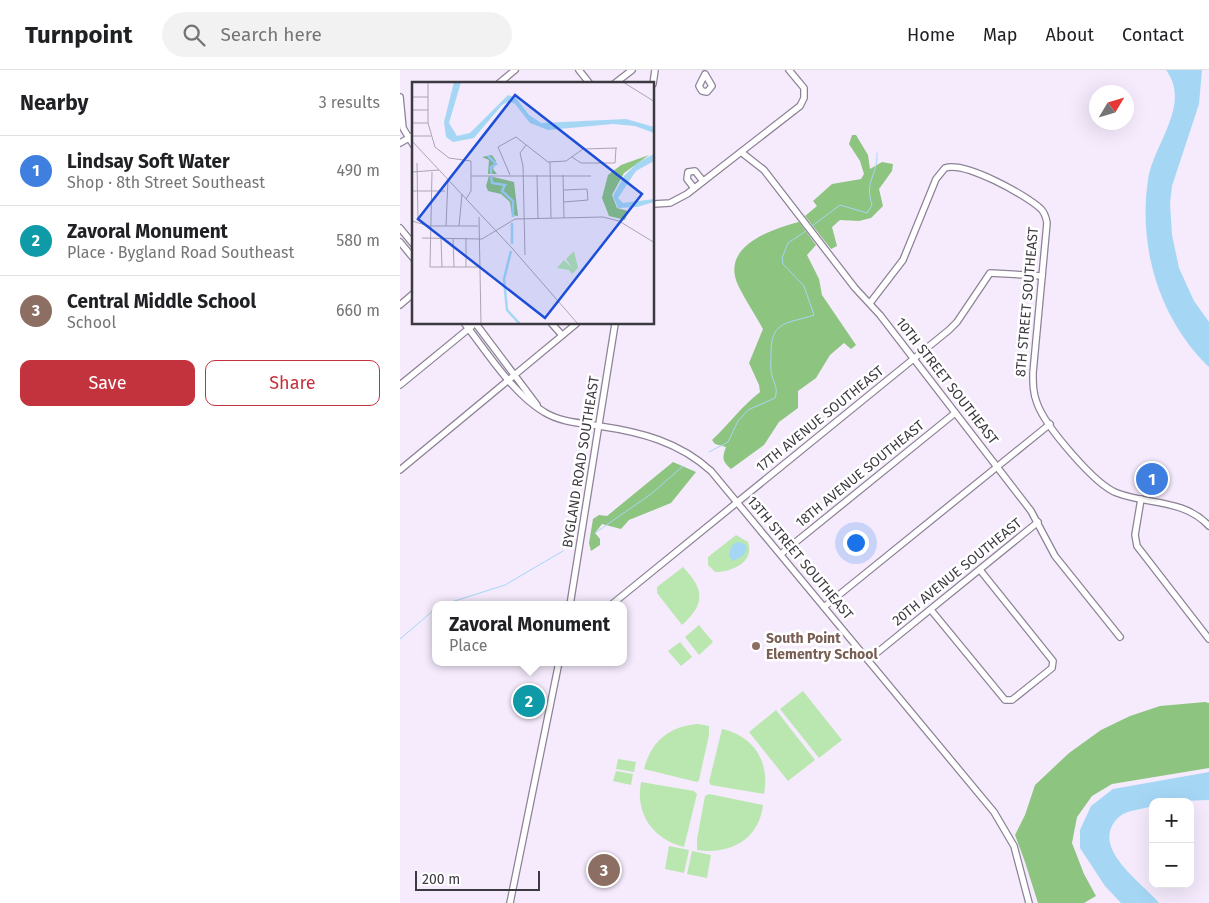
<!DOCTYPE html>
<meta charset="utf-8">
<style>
:root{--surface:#fff;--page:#f2f2f2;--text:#202124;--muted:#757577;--line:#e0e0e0;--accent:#c3333d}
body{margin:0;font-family:"Fira Sans",sans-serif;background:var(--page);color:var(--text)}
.controls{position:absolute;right:15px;bottom:15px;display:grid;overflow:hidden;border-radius:10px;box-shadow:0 5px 20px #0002}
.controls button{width:45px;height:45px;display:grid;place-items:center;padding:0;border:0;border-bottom:1px solid var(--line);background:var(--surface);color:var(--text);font:25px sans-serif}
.compass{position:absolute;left:689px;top:15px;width:45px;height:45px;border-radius:50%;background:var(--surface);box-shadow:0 5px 20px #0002;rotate:52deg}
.scale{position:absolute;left:15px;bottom:12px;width:125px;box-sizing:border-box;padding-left:5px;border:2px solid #3d3941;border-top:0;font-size:14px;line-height:18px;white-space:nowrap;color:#3d3941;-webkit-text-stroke:4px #fff;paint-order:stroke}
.you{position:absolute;left:455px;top:472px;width:18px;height:18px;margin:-12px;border:4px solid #fff;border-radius:50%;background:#1a73e8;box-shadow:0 0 0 8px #1a73e833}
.badge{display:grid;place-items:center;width:32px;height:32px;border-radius:50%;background:var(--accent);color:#fff;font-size:16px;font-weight:700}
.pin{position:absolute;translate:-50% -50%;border:2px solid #fff;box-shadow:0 1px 5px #0006}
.popup{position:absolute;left:32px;top:531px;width:195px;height:65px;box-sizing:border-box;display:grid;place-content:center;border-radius:10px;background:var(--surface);filter:drop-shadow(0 1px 4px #0005);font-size:16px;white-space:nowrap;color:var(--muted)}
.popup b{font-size:19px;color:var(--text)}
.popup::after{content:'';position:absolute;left:50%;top:100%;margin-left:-10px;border:10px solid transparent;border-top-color:var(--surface)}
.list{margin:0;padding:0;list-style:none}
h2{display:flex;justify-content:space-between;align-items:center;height:65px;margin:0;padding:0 20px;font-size:21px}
h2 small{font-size:16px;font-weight:400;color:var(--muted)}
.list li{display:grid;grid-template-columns:32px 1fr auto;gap:15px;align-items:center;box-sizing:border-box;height:70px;padding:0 20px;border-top:1px solid var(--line)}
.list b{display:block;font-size:19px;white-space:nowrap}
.list p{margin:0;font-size:16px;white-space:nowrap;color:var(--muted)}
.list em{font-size:16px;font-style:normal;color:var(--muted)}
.actions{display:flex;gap:10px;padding:15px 20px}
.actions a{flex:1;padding:11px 0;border:1px solid var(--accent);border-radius:10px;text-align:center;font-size:18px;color:var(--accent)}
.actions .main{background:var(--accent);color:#fff}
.icon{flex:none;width:28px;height:28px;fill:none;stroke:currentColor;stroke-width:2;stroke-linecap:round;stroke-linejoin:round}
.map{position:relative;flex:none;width:809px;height:833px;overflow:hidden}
header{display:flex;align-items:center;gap:30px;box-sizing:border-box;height:70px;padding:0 25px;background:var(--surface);border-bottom:1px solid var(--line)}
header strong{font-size:24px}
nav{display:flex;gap:28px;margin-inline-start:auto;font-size:18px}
.search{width:350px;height:45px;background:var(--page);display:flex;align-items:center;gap:12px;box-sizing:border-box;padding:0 18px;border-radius:28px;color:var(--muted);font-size:19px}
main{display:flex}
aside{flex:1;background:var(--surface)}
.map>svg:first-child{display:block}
</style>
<header>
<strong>Turnpoint</strong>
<div class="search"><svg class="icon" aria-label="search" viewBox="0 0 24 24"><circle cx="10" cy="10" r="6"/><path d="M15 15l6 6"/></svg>Search here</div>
<nav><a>Home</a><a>Map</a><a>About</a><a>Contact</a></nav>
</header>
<main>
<aside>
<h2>Nearby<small>3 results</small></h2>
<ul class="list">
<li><span class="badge" style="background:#3f7fe0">1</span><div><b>Lindsay Soft Water</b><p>Shop · 8th Street Southeast</p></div><em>490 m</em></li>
<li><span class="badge" style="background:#0f9aa8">2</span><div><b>Zavoral Monument</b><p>Place · Bygland Road Southeast</p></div><em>580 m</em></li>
<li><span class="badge" style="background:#8d6e63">3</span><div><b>Central Middle School</b><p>School</p></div><em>660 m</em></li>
</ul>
<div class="actions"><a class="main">Save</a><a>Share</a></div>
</aside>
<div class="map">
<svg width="809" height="833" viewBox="0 0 809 833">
<rect width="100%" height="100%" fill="#f5ebfd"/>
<g fill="#bae7af">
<path d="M336 465 348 472C355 492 332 502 315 502L308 495V487Z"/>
<path d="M283 497C305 520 305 534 282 555L257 523V517Z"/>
<path d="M299 555 313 572 299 585 285 567Z"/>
<path d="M280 572 292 587 281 596 268 581Z"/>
<path d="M403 621 442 670 419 688 380 639Z"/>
<path d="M376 640 415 690 388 711 349 662Z"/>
<path d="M298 654 309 656V665L299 710 297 712 244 699C251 671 270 656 298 654Z"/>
<path d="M322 659C354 666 370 692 364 724L311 715 309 712Z"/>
<path d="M218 689 236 692 234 702 216 699Z"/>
<path d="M216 701 233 704 231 715 213 711Z"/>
<path d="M241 712 294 721 297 724 284 777C252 769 235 743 241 712Z"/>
<path d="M309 724 363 735C359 770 329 785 297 780V769L305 726Z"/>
<path d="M269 776 289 780 284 803 265 799Z"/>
<path d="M292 781 311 785 307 808 287 804Z"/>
</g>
<g fill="#8dc47f">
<path d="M452 65H456L468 85 470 99 482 92 493 94 492 101 479 119 483 136 471 148 459 151 440 150 432 157 437 176 431 179 405 146 417 136 413 131 432 114 461 109 464 104 460 91 449 74Z"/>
<path d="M399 152 416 175 407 185 419 209 422 225 456 275 451 279 444 273 430 285 416 308 398 321V338L379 352 364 375 331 399C322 391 322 388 326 377L315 374 312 370C329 354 342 336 360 322L359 315 349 293 363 259C355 244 345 230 338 215 320 176 372 159 399 152Z"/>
<path d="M273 392 296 402 271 433 229 450 221 459 202 454 195 463 200 469V475L191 481 189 473 193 449 199 445 207 446Z"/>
<path d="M805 632 809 633V698L712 714 692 726 677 747 672 773 684 804 696 826 684 833H638L625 792 615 765 625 745 635 715 669 683 701 660 730 646 760 636Z"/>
</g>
<g fill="#a5d7f5">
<path d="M766 0H802L799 34 772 116 770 133 772 165 779 198 794 231 809 252V297C759 249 738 177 748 110 753 74 792 35 766 0Z"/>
<path d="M338 472 345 474 347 479 343 486 333 491 329 486C330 479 331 474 338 472Z"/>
<path d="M809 702V730L753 732V736C743 739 728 740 720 746 686 776 743 813 759 833H721L705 816 680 778V760L691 736 713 719Z"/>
</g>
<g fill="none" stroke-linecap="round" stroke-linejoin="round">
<g stroke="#a5d7f5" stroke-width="1">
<path d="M412 156 440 135 467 143 472 135C464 111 478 105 477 83"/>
<path d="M309 382 328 372 338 351 348 340 375 328C378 318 375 316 372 306 370 300 371 290 371 283 371 249 389 254 414 245L404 216 383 194 382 188 388 173 406 161"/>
<path d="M195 463 251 424 283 396"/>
<path d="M42 535 105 515 163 481"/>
<path d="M0 569 35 539"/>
</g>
<g stroke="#8d8296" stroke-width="8">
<g id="minor">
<path d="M179 0 190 14"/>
<path d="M305 4 312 16 307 22 302 21 299 16Z"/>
<path d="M98 14 115 0"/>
<path d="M214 14 232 0"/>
<path d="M253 14 255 0"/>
<path d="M0 27 3 58 14 76"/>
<path d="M0 73 14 65"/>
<path d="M341 82 364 100 455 218 480 245 631 441 655 486 720 567"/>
<path d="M294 118 287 109 288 102 295 101 303 111"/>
<path d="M254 134 270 133 287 124 400 36 404 28V18L389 0"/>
<path d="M0 158 14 175"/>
<path d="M0 172 14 189"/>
<path d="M470 233 503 190 536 109 545 98C565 91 626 125 641 139 645 143 646 147 647 153L633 303C633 314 633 323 637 333 645 356 695 415 717 423 749 435 784 429 809 456"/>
<path d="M0 235 14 223"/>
<path d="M65 254C87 282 113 324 144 342 160 352 180 353 199 356 241 362 279 372 311 401L594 742 614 776 629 833"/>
<path d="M76 254 137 335"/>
<path d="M152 254 162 265"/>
<path d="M0 315 72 256"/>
<path d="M0 400 176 254"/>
<path d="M741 429 735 465 737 476 809 569"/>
<path d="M381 484 555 343"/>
<path d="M170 535 215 254"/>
<path d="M211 535 549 260 557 252 590 203 642 206"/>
<path d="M424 537 650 354"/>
<path d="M531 540 605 630H612L652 598 653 591 580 500"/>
<path d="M468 590 638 452"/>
<path d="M110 833 159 592"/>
</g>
</g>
<use href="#minor" stroke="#fff" stroke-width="5.5"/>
</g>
<circle fill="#8d6e63" stroke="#fff" stroke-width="2" cx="356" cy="576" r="5"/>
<g text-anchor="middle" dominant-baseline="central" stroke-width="5" stroke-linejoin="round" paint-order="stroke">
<g font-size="14" fill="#3d3941" stroke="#fff">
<text transform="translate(627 232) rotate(-85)">8TH STREET SOUTHEAST</text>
<text transform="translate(547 311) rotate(52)">10TH STREET SOUTHEAST</text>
<text transform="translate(420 349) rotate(-39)">17TH AVENUE SOUTHEAST</text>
<text transform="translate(181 392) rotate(-81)">BYGLAND ROAD SOUTHEAST</text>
<text transform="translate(460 404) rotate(-39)">18TH AVENUE SOUTHEAST</text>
<text transform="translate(400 488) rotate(50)">13TH STREET SOUTHEAST</text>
<text transform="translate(557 502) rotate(-39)">20TH AVENUE SOUTHEAST</text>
</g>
<g font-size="14" font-weight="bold" fill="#785e54" stroke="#fff" text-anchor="start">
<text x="366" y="568">South Point<tspan x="366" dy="16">Elementry School</tspan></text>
</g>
</g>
<g transform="translate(12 12)">
<rect width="242" height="242" fill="#f5ebfd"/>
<path d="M162 169 166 186 160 192 157 188 145 186 152 178 160 186 154 177Z" fill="#bae7af"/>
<path d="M80 73 84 79 81 87 85 92H76L77 78 70 75ZM237 73 212 91 200 113 205 126 216 129 213 138 197 134 190 116 196 93 209 83ZM77 94 102 100 106 134 100 133 98 120 89 112 76 109 74 104Z" fill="#8dc47f"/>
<path d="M42 0H49L37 41 45 54 58 51 96 13 104 16 117 33 129 41 214 37 242 45V51L223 44 201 42 136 48 118 41 103 22 97 19 90 23 62 56 41 60 34 55 32 40ZM242 72V79L224 89 206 116 211 121 242 117V120L225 125 206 126 201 114 212 94 225 81Z" fill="#a5d7f5"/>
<path fill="none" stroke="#a5d7f5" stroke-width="2.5" d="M76 74 84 82 79 85V92M79 94 80 101 93 103 90 109 101 119V135M100 162V141M99 169 92 197 95 228 108 242"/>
<path fill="none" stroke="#aba4b2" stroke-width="1" d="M16 0V41L23 65 37 76 59 79V109L54 117M211 0 243 20M0 15H16M0 28H16M0 41H16M0 54H19M0 59 99 165 166 242M160 75 169 81H203L204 66M138 80 139 136M5 81 6 139M0 90 27 88M20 90 18 185H67M98 93 86 65 104 55 136 80 154 79 171 67 205 66M125 93 126 136M151 93 152 136M59 94H179M152 108 175 107 176 118 152 120M0 109H33M67 135 69 242M0 139 17 144H66M34 144 36 97M47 144 50 112M10 156 70 157 103 137 191 135 207 139 243 161M29 156 30 185M41 156 42 185M54 156V185M113 173 111 84 108 71 114 63"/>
<path fill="#1d4ed8" fill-opacity="0.15" stroke="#1d4ed8" stroke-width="2.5" d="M103 13 230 112 133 236 6 137Z"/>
<rect width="242" height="242" fill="none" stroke="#3d3941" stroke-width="2.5"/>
</g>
</svg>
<div class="controls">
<button>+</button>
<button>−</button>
</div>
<svg class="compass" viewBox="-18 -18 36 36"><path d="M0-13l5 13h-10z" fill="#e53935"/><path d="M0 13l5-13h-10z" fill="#757577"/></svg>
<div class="scale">200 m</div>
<div class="you"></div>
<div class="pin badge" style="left:752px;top:409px;background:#3f7fe0">1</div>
<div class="pin badge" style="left:129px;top:631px;background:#0f9aa8">2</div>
<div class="popup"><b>Zavoral Monument</b>Place</div>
<div class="pin badge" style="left:204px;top:800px;background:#8d6e63">3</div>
</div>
</main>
